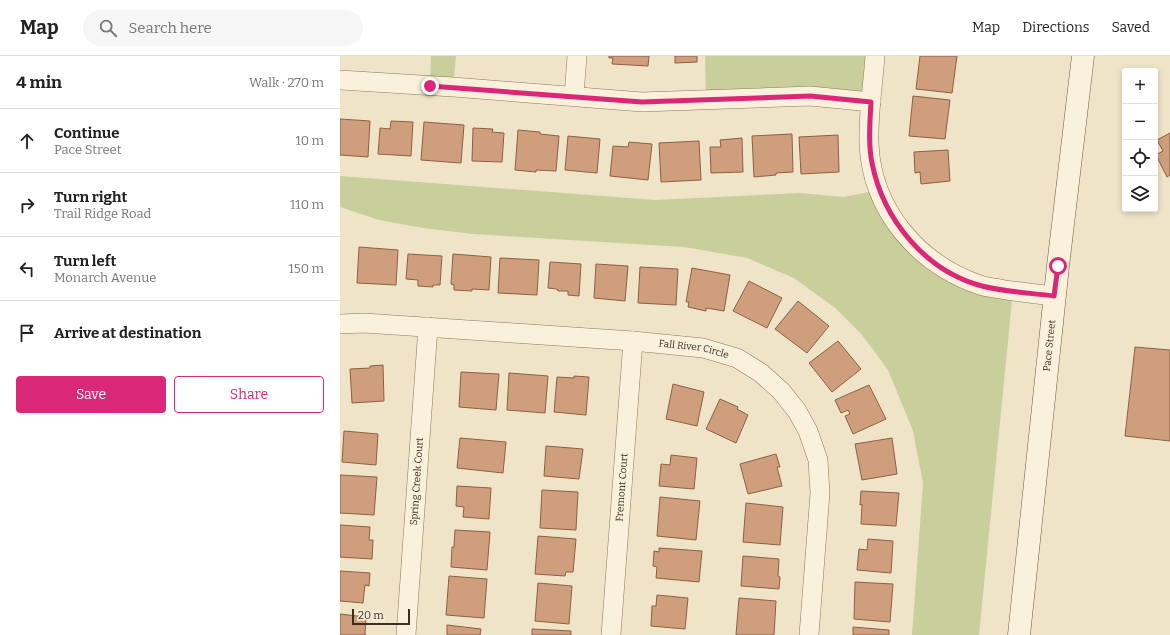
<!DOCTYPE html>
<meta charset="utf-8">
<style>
:root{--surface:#fff;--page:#f6f6f6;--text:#222;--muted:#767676;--line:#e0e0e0;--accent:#db2777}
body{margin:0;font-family:Bitter,serif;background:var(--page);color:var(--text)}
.controls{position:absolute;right:12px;top:12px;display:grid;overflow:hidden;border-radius:4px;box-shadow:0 2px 6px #0003}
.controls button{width:36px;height:36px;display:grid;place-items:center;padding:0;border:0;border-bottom:1px solid var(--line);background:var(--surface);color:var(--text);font:20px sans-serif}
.scale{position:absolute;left:12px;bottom:10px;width:58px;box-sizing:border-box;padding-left:4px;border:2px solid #3d2e20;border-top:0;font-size:11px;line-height:14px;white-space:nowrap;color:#3d2e20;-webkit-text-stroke:3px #f7eed8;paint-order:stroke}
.stop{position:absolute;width:12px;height:12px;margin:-9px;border:3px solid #db2777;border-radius:50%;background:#fff}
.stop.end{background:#db2777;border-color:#fff;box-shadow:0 1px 4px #0008}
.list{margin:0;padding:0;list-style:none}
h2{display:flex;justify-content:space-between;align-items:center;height:52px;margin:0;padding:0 16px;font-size:17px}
h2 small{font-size:13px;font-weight:400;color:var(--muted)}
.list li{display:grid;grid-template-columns:26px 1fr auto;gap:12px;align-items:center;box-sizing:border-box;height:64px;padding:0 16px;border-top:1px solid var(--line)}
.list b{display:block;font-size:15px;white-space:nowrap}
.list p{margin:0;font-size:13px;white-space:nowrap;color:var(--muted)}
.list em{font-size:13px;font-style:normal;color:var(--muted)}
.actions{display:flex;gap:8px;padding:12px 16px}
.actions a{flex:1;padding:9px 0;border:1px solid var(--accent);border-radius:4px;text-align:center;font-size:14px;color:var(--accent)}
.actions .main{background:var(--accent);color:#fff}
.icon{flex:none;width:22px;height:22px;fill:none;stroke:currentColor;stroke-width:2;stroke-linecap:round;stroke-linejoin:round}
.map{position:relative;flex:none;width:830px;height:579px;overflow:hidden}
header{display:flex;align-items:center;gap:24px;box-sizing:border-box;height:56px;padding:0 20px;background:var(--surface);border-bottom:1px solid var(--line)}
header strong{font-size:19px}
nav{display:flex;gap:22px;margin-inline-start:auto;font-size:14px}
.search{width:280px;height:36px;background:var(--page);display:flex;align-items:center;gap:10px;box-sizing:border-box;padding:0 14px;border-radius:22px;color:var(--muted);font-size:15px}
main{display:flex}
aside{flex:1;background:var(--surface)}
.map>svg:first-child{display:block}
</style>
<header>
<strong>Map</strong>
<div class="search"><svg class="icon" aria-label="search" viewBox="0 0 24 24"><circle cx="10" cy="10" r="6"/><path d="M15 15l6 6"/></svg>Search here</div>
<nav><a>Map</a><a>Directions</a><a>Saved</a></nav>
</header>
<main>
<aside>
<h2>4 min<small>Walk · 270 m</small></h2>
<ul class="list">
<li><svg class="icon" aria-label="ahead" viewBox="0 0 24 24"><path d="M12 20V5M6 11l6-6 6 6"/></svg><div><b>Continue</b><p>Pace Street</p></div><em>10 m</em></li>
<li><svg class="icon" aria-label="right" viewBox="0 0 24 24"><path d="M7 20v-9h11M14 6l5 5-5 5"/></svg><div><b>Turn right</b><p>Trail Ridge Road</p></div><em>110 m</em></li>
<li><svg class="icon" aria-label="left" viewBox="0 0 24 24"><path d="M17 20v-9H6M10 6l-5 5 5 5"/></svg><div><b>Turn left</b><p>Monarch Avenue</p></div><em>150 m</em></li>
<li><svg class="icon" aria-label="arrive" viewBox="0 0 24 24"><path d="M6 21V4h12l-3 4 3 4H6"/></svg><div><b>Arrive at destination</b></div></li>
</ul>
<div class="actions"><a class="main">Save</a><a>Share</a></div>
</aside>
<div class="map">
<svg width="830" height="579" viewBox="0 0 830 579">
<rect width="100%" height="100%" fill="#f0e4c8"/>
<g fill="#c9cf9b">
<path d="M91 0H116L113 31 90 29Z"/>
<path d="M365 0H535L531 46 366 45Z"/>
<path d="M0 120 315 144 460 137 504 141 539 134 579 194 673 235 639 579H572L583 427 573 375 548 314 522 279 495 252 454 222 407 202 344 191 133 178 83 172 39 164 0 151Z"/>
</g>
<g fill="#cf9f7d" stroke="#8d5f41">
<path d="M269 0H309L308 10 272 8 273 2H269Z"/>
<path d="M335 0H357V6L335 7Z"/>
<path d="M580 0H617L612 37 576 33Z"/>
<path d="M573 40 610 44 605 83 569 80Z"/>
<path d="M0 63 30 65 28 101 0 99Z"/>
<path d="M51 65 73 66 71 100 38 98 40 72 50 73Z"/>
<path d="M84 66 124 69 121 107 81 104Z"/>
<path d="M133 72 153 73 152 76 164 77 162 106 132 105Z"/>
<path d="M178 74 200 76V78L219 80 216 115 196 114V116L175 114Z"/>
<path d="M830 77V119L827 121 816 99 823 95 817 84Z"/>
<path d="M452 78 453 116 436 117V119L414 121 412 80Z"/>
<path d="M498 79 499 116 461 118 459 81Z"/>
<path d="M228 80 260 83 257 117 225 114Z"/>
<path d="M402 82 403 116 371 117 370 91H381L380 84Z"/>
<path d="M359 85 361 124 321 126 319 87Z"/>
<path d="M289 86 312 88 308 124 270 120 273 90 288 91Z"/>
<path d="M608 94 610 125 581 128 580 116 575 117 574 96Z"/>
<path d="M19 191 58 194 56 229 17 227Z"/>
<path d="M68 198 102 200 100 229H93V231L78 230V224L66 223Z"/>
<path d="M113 198 151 201 149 234 132 233V235L114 234V229L111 228Z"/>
<path d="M160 202 199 204 197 239 158 237Z"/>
<path d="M210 206 241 208 239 240 228 239V235H218L217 233 208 232Z"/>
<path d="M256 208 288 210 285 245 254 242Z"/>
<path d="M300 211 338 213 336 249 298 247Z"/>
<path d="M352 212 390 219 384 255 366 252V255L348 251 349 246H346Z"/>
<path d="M409 225 442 242 427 272 393 255Z"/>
<path d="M458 245 489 270 467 297 435 273Z"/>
<path d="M498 285 521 313 492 336 469 307Z"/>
<path d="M795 291 830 294V385L785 380Z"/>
<path d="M43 309 44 345 12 347 10 313 30 312V310Z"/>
<path d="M121 316 159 318 156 354 119 351Z"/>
<path d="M169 317 208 320 205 357 167 354Z"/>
<path d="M234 320 249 321 246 359 214 356 217 321 234 322Z"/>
<path d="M333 328 364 336 357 370 326 363Z"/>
<path d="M529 329 546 363 513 378 505 360 510 358 508 354 501 357 495 344Z"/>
<path d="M380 343 398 351 397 353 408 359 396 387 366 373Z"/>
<path d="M4 375 38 378 36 409 2 406Z"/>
<path d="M120 382 166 386 163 417 117 412Z"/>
<path d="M552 382 557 418 522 424 515 388Z"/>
<path d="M206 390 243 393 239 423 204 420Z"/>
<path d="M436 398 440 411H437L442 430 408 438 400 408Z"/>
<path d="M331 399 357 402 354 433 319 430 321 408 330 409Z"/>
<path d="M0 419 37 421 34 459 0 457Z"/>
<path d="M117 430 151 432 149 463 123 461 124 451 116 450Z"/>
<path d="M202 434 238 436 236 474 200 472Z"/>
<path d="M521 435 559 437 556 470 521 468 522 448 520 449Z"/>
<path d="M320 441 360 445 356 484 317 480Z"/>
<path d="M406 447 443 451 440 489 403 486Z"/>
<path d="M0 469 30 471 29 484H33L32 503 0 501Z"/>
<path d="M115 474 150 476 147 514 111 511 112 491H114Z"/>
<path d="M198 480 236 483 233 516H226L225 520 195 518Z"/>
<path d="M528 483 553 485 551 517 517 514 519 493 527 494Z"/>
<path d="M319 492 362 495 359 526 316 522 317 511 313 510 314 495 319 496Z"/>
<path d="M403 500 439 503 438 520 440 521 439 533 401 530Z"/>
<path d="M0 515 30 517 29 530 25 529 23 547 0 545Z"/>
<path d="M109 520 147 523 144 562 106 559Z"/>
<path d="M515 526 553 528 550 566 514 563Z"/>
<path d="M198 527 232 530 229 568 195 565Z"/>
<path d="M317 539 348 542 345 573 311 570 312 550H316Z"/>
<path d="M399 542 436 545 434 579H396Z"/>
<path d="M0 558 26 561 25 578 26 579H0Z"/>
<path d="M107 569 141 573 140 579H107Z"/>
<path d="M513 571 549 574V579H513Z"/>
<path d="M192 573 231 575V579H192Z"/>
</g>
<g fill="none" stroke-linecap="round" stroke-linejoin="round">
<g stroke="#8d765c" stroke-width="20">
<g id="minor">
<path d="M535 0C533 29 528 58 529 88 532 154 578 208 640 229 646 231 654 232 660 233 678 236 696 238 714 240"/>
<path d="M0 24 113 31 302 46 470 40 531 46"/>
<path d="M234 40 237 0"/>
<path id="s1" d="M0 268 24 267 293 285 363 292 397 302 421 317 441 335 457 355 468 375 478 404 480 437 469 579"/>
<path id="s2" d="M66 579 88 271"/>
<path id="s3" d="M271 579 293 285"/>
</g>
</g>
<g stroke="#6f573f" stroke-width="23">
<g id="secondary">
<path id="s4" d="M679 579 718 210 743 0"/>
</g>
</g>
<use href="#minor" stroke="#faf1dc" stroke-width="19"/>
<use href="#secondary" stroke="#faf1dc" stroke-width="22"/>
</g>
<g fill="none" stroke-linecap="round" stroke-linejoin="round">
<path stroke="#db2777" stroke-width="5" d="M90 30 302 46 470 40 531 46C530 66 528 87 532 107 543 163 585 215 642 230 665 236 691 237 714 240L718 210"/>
</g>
<g text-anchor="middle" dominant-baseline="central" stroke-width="3.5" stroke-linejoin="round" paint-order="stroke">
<g font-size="10" fill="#3d2e20" stroke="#f7eed8">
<text stroke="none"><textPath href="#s4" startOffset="291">Pace Street</textPath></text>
<text stroke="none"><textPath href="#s1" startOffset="355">Fall River Circle</textPath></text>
<text stroke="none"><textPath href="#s2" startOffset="154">Spring Creek Court</textPath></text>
<text stroke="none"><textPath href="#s3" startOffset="148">Fremont Court</textPath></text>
</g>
</g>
</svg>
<div class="controls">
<button>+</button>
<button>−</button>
<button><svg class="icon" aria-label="locate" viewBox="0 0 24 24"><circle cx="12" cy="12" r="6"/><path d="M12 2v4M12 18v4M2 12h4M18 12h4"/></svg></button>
<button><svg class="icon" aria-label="layers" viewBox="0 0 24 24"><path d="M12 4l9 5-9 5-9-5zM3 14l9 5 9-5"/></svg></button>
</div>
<div class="scale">20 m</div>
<div class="stop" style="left:718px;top:210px"></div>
<div class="stop end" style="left:90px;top:30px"></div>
</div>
</main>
